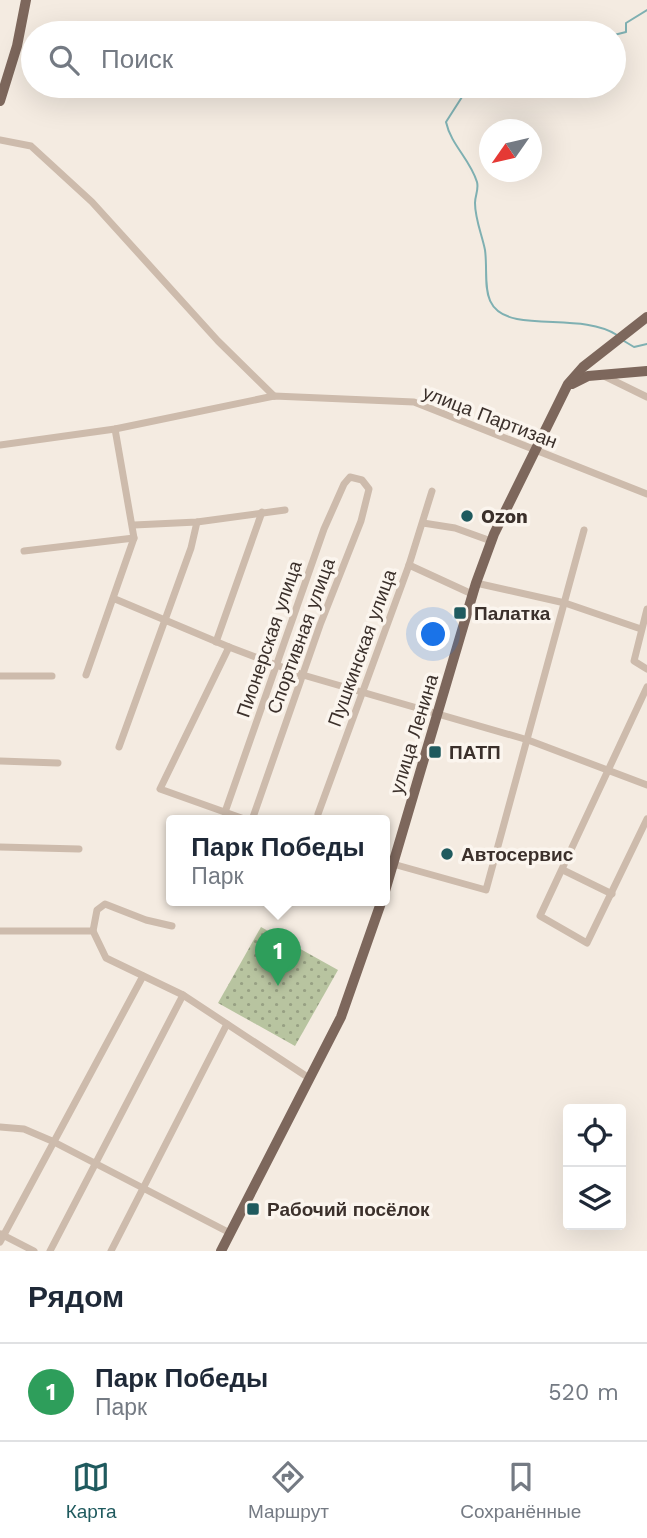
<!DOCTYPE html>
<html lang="ru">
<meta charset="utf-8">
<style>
:root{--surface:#fff;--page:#f2f2f3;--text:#1f2937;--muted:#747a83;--line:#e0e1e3;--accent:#1f5a5e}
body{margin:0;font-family:"Work Sans",sans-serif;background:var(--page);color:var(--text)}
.controls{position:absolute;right:21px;bottom:21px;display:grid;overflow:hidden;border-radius:7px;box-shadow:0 7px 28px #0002}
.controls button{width:63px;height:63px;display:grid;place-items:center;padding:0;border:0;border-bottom:2px solid var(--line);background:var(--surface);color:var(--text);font:35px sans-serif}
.compass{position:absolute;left:479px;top:119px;width:63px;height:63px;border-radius:50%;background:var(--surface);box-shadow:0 7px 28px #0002;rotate:236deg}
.you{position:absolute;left:434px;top:635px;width:24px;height:24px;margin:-18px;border:5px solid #fff;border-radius:50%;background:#1a73e8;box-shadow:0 0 0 10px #1a73e833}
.badge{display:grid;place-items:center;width:46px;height:46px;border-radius:50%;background:var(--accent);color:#fff;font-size:23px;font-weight:700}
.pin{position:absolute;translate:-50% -58px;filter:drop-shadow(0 2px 4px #0008)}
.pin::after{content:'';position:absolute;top:37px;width:24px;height:21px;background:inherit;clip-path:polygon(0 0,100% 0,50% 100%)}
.popup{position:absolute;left:166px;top:815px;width:224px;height:91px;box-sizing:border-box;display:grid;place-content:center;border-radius:7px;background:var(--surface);filter:drop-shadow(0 2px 5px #0005);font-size:23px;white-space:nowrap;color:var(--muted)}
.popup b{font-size:26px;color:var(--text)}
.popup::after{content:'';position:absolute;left:50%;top:100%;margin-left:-14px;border:14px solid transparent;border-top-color:var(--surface)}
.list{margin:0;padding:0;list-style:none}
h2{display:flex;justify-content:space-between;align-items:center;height:91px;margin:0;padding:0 28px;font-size:30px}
h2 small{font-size:23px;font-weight:400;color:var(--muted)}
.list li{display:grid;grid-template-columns:46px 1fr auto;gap:21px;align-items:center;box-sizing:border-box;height:98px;padding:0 28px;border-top:2px solid var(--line)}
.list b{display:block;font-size:26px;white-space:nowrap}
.list p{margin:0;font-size:23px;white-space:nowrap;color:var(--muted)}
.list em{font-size:23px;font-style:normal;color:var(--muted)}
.icon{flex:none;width:38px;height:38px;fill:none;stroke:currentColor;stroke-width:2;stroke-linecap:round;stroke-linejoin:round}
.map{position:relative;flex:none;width:647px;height:1251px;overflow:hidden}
.search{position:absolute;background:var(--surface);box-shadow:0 7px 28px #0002;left:21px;right:21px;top:21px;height:77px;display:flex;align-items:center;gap:18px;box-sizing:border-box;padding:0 24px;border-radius:38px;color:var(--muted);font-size:26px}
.sheet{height:189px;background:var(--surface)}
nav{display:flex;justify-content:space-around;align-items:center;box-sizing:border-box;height:98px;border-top:2px solid var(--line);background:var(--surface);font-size:19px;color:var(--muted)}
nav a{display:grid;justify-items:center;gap:4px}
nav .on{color:var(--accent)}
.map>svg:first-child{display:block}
</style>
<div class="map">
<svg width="647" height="1251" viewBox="0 0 647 1251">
<defs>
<pattern id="grass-dots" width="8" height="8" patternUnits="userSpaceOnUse" patternTransform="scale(1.75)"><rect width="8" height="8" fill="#b8c4a0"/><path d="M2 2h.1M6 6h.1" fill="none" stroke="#97a083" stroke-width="1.8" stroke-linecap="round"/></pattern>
</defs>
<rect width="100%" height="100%" fill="#f4ebe1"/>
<path fill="url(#grass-dots)" d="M261 927 338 970 295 1046 218 1003Z"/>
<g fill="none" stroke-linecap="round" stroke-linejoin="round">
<g stroke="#7fb0b2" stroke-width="2">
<path d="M614 35 626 32V23L647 10"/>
<path d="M500 86 462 97 446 122C451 145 470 159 477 182 479 190 475 195 475 203 475 219 482 235 485 250 489 279 477 311 517 319 548 325 590 318 617 335"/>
<path d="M624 341 634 347 647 344"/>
</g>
<g stroke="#cdbbac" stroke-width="7">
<path d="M0 140 31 146 92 202 218 341 274 396"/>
<path d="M600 374 647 397"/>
<path d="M0 445 115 429 274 396 414 402 647 494"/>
<path d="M423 523 455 528 491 541"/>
<path d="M134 525 197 522 285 510"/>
<path d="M24 551 134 538"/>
<path d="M409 565 472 594"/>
<path d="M476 583 565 603 641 629"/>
<path d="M115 599 229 647 303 675 528 740 647 785"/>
<path d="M647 609 634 661 647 669"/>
<path d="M216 642 262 512"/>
<path d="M229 647 160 789 247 820"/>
<path d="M86 675 134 538 115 429"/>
<path d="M0 676H52"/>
<path d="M647 687 540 916 587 943 647 819"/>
<path d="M119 747 191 548 197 522"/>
<path d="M0 761 58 763"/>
<path d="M225 812 324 529 344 484 350 477 362 480 369 489 361 521 320 625 252 820"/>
<path d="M318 814 409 565 432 491"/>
<path d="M0 847 79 849"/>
<path d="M393 864 486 890 584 530"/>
<path d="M563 870 612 894"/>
<path d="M0 931H93L106 958 183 995 309 1078"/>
<path d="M93 931 97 910 105 904 146 920 172 926"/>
<path d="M0 1127 24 1129 52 1141 230 1233"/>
<path d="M1 1234 34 1251"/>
<path d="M0 1242 143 976"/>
<path d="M50 1251 183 995"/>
<path d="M111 1251 227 1024"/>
</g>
<g stroke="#7d675c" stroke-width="10">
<path d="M0 101 17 46 26 0"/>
<path d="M572 384 588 376 647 371"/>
<path d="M385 891 476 583 494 534 568 384 583 367 647 317"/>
<path d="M221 1251 341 1017 382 900"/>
</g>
</g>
<g fill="#1f5a5e" stroke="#fbf5ee" stroke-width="2.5">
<circle cx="467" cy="516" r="7"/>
<rect x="453" y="606" width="14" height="14" rx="3.5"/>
<rect x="428" y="745" width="14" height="14" rx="3.5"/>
<circle cx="447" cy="854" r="7"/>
<rect x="246" y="1202" width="14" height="14" rx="3.5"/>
</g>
<g text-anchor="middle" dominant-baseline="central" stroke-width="7" stroke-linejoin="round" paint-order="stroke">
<g font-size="19" fill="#3b302b" stroke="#fbf5ee">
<text transform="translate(490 417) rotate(21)">улица Партизан</text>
<text transform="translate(301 636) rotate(-70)">Спортивная улица</text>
<text transform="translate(269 639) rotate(-71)">Пионерская улица</text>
<text transform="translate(362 648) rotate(-70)">Пушкинская улица</text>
<text transform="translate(414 734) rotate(-73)">улица Ленина</text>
</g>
<g font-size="19" font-weight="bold" fill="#3b302b" stroke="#fbf5ee" text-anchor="start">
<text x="481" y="516">Ozon</text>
<text x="474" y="613">Палатка</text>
<text x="449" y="752">ПАТП</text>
<text x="461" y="854">Автосервис</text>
<text x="267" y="1209">Рабочий посёлок</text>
</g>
</g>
</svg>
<div class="controls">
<button><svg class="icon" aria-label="locate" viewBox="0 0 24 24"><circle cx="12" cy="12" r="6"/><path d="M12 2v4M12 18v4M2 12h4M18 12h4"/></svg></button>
<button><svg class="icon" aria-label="layers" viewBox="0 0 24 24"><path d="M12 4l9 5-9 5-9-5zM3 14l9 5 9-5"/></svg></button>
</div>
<svg class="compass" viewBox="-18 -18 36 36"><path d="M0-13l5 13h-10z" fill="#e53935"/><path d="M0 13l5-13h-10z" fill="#747a83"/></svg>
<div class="you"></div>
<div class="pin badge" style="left:278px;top:986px;background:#2e9e5b">1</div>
<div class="popup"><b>Парк Победы</b>Парк</div>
<div class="search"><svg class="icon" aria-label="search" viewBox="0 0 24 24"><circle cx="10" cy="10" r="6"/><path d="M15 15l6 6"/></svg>Поиск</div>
</div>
<section class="sheet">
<h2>Рядом<small></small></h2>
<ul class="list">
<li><span class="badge" style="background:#2e9e5b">1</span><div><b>Парк Победы</b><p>Парк</p></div><em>520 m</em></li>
</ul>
</section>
<nav>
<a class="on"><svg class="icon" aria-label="map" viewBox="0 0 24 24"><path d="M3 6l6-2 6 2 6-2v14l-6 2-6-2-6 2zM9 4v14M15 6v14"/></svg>Карта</a>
<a><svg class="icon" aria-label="directions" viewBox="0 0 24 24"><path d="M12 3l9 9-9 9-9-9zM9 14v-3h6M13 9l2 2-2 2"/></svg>Маршрут</a>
<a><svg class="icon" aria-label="saved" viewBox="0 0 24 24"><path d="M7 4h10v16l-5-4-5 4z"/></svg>Сохранённые</a>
</nav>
